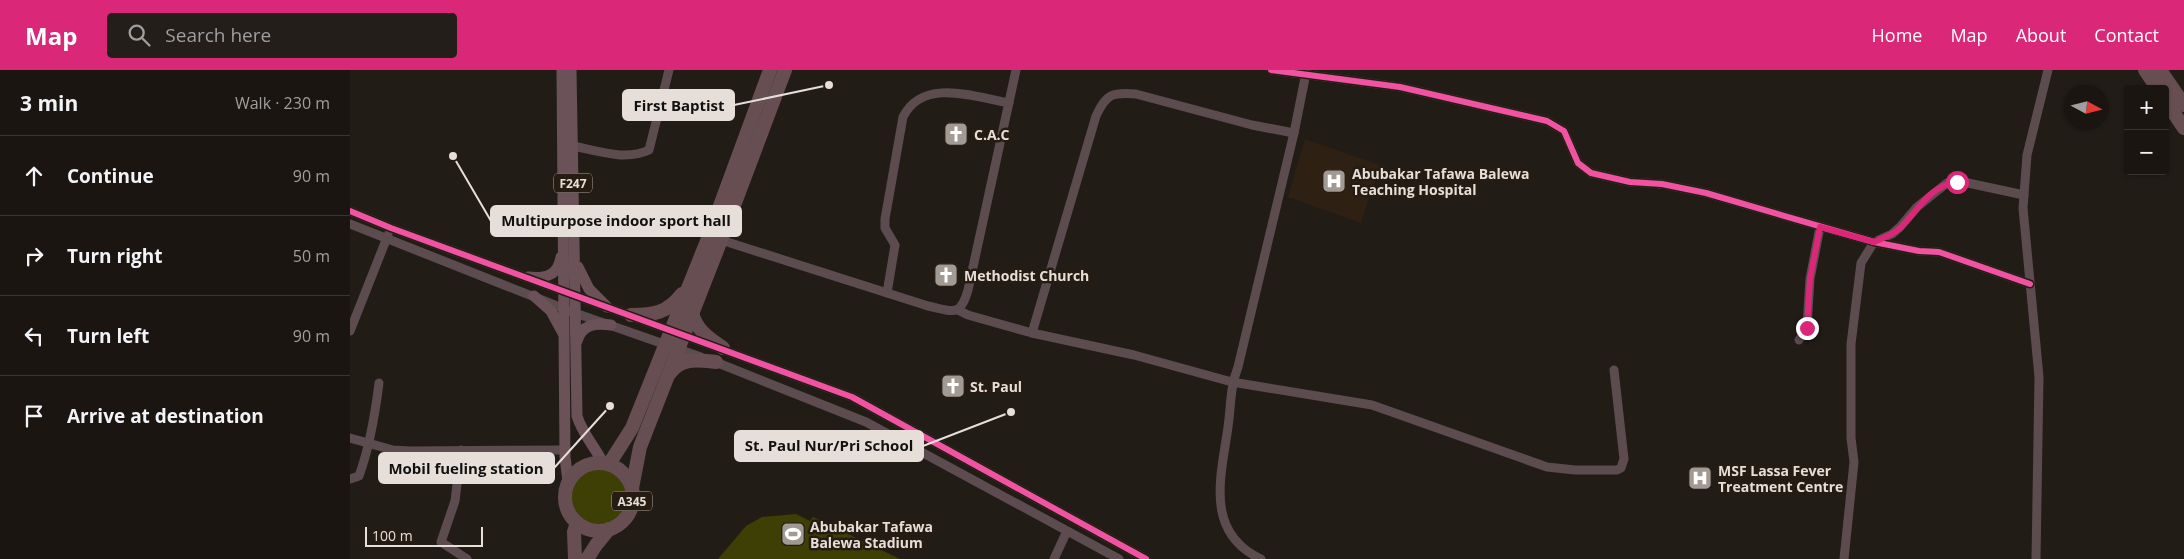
<!DOCTYPE html>
<meta charset="utf-8">
<style>
:root{--surface:#1a1511;--page:#231e1a;--text:#f1f3f6;--muted:#9f9f9f;--line:#383431;--accent:#db2777}
body{margin:0;font-family:"Open Sans",sans-serif;background:var(--page);color:var(--text)}
.controls{position:absolute;right:15px;top:15px;display:grid;overflow:hidden;border-radius:5px;box-shadow:0 1px 4px #0004}
.controls button{width:45px;height:45px;display:grid;place-items:center;padding:0;border:0;border-bottom:1px solid var(--line);background:var(--surface);color:var(--text);font:25px sans-serif}
.compass{position:absolute;left:1714px;top:15px;width:45px;height:45px;border-radius:50%;background:var(--surface);box-shadow:0 1px 4px #0004;rotate:97deg}
.scale{position:absolute;left:15px;bottom:12px;width:118px;box-sizing:border-box;padding-left:5px;border:2px solid #e6ded8;border-top:0;font-size:14px;line-height:18px;white-space:nowrap;color:#e6ded8;-webkit-text-stroke:4px #271c12;paint-order:stroke}
.stop{position:absolute;width:15px;height:15px;margin:-11px;border:4px solid #db2777;border-radius:50%;background:#fff}
.stop.end{background:#db2777;border-color:#fff;box-shadow:0 1px 5px #0008}
.list{margin:0;padding:0;list-style:none}
h2{display:flex;justify-content:space-between;align-items:center;height:65px;margin:0;padding:0 20px;font-size:21px}
h2 small{font-size:16px;font-weight:400;color:var(--muted)}
.list li{display:grid;grid-template-columns:32px 1fr auto;gap:15px;align-items:center;box-sizing:border-box;height:80px;padding:0 20px;border-top:1px solid var(--line)}
.list b{display:block;font-size:19px;white-space:nowrap}
.list em{font-size:16px;font-style:normal;color:var(--muted)}
.icon{flex:none;width:28px;height:28px;fill:none;stroke:currentColor;stroke-width:2;stroke-linecap:round;stroke-linejoin:round}
.map{position:relative;flex:none;width:1834px;height:489px;overflow:hidden}
header{display:flex;align-items:center;gap:30px;box-sizing:border-box;height:70px;padding:0 25px;background:var(--accent);color:#fff}
header strong{font-size:24px}
nav{display:flex;gap:28px;margin-inline-start:auto;font-size:18px}
.search{width:350px;height:45px;background:var(--page);display:flex;align-items:center;gap:12px;box-sizing:border-box;padding:0 18px;border-radius:5px;color:var(--muted);font-size:19px}
main{display:flex}
aside{flex:1;background:var(--surface)}
.map>svg:first-child{display:block}
</style>
<header>
<strong>Map</strong>
<div class="search"><svg class="icon" aria-label="search" viewBox="0 0 24 24"><circle cx="10" cy="10" r="6"/><path d="M15 15l6 6"/></svg>Search here</div>
<nav><a>Home</a><a>Map</a><a>About</a><a>Contact</a></nav>
</header>
<main>
<aside>
<h2>3 min<small>Walk · 230 m</small></h2>
<ul class="list">
<li><svg class="icon" aria-label="ahead" viewBox="0 0 24 24"><path d="M12 20V5M6 11l6-6 6 6"/></svg><div><b>Continue</b></div><em>90 m</em></li>
<li><svg class="icon" aria-label="right" viewBox="0 0 24 24"><path d="M7 20v-9h11M14 6l5 5-5 5"/></svg><div><b>Turn right</b></div><em>50 m</em></li>
<li><svg class="icon" aria-label="left" viewBox="0 0 24 24"><path d="M17 20v-9H6M10 6l-5 5 5 5"/></svg><div><b>Turn left</b></div><em>90 m</em></li>
<li><svg class="icon" aria-label="arrive" viewBox="0 0 24 24"><path d="M6 21V4h12l-3 4 3 4H6"/></svg><div><b>Arrive at destination</b></div></li>
</ul>
</aside>
<div class="map">
<svg width="1834" height="489" viewBox="0 0 1834 489">
<rect width="100%" height="100%" fill="#221c17"/>
<path fill="#2f2014" d="M955 69 1030 95 1011 153 938 127Z"/>
<g fill="#3e3f04">
<circle cx="249" cy="426" r="29"/>
<path d="M446 444 460 451 463 447 550 489H368L396 456 412 447Z"/>
</g>
<g fill="none" stroke-linecap="round" stroke-linejoin="round">
<g stroke="#5d4c4f" stroke-width="9">
<path d="M921 0 1050 17 1197 51 1214 61 1228 93 1241 103 1280 112 1312 114 1356 123 1524 172 1569 181 1589 182 1680 214"/>
<path d="M223 76C247 81 276 91 299 80L319 0"/>
<path d="M0 141 41 158 502 327 796 489"/>
<path d="M0 154 225 243 351 287"/>
<path d="M371 170 578 236C603 241 610 248 618 220L666 0"/>
<path d="M537 223 545 175 535 158V149L553 47C573 7 625 27 659 33"/>
<path d="M608 240 618 245 682 263 784 285 882 312 1022 335 1197 397 1225 400H1267L1271 398 1274 389 1264 300"/>
<path d="M0 261 38 165"/>
<path d="M682 263 746 46C756 24 762 22 786 24L902 55 944 63"/>
<path d="M1449 270 1457 257 1460 209 1470 157"/>
<path d="M363 291 516 352 769 489"/>
<path d="M0 368 43 380 61 381 216 380"/>
<path d="M111 380 105 431 91 472 117 489"/>
<path d="M0 409 9 406C20 376 25 345 29 313"/>
<path d="M704 489 717 461"/>
<path d="M911 489C854 462 871 407 878 357 881 336 880 317 888 297L944 63 956 3"/>
<path d="M1494 489 1504 392 1501 368V274L1511 193 1524 172 1542 164 1550 157 1567 137 1597 113H1618L1674 125"/>
<path d="M1686 489 1689 307 1673 138 1677 85 1698 0"/>
</g>
<g stroke="#6a5258" stroke-width="11">
<path d="M212 0 215 387 218 411"/>
<path d="M221 0 227 346C232 363 245 377 253 393"/>
<path d="M228 197 239 219 257 237"/>
<path d="M178 207C195 209 208 206 211 187"/>
<path d="M184 226 201 241 213 263"/>
<path d="M227 271C232 254 245 253 261 255"/>
</g>
<g stroke="#674e53" stroke-width="14">
<path d="M1795 0 1808 19"/>
<path d="M1810 0 1834 35"/>
<path d="M1815 30 1834 58"/>
<path d="M342 243C347 261 359 268 373 278"/>
<path d="M281 245C303 245 318 243 332 224"/>
<path d="M320 303C332 287 347 290 366 292"/>
<circle cx="249" cy="427" r="34"/>
<path d="M259 394 282 358 359 166 420 0"/>
<path d="M282 418 290 377 371 170 435 0"/>
<path d="M225 489 224 462 227 453"/>
<path d="M237 489 246 475 259 459"/>
</g>
<g stroke="#271c12" stroke-width="9">
<g id="cycleway">
<path d="M921 0 1050 17 1197 51 1214 61 1228 93 1241 103 1280 112 1312 114 1356 123 1524 172 1569 181 1589 182 1680 214"/>
<path d="M0 141 41 158 502 327 796 489"/>
</g>
</g>
<use href="#cycleway" stroke="#f153a3" stroke-width="6"/>
</g>
<g fill="none" stroke-linecap="round" stroke-linejoin="round">
<path stroke="#db2777" stroke-width="6" d="M1457 258 1460 209 1470 157 1524 172C1533 168 1542 165 1549 159 1567 142 1580 115 1607 112"/>
</g>
<defs>
<g id="church-square" transform="scale(1.25)"><rect x="-9" y="-9" width="18" height="18" rx="4" fill="#a19a94" stroke="#271c12"/><path d="M-1.2-6h2.4v3.5h3.3v2.4h-3.3V6h-2.4V-.1h-3.3v-2.4h3.3Z" fill="#fff"/></g>
<g id="hospital-square" transform="scale(1.25)"><rect x="-9" y="-9" width="18" height="18" rx="4" fill="#a19a94" stroke="#271c12"/><path d="M-5-5h3v3.5h4V-5h3V5h-3V1.5h-4V5h-3Z" fill="#fff"/></g>
<g id="stadium-square" transform="scale(1.25)"><rect x="-9" y="-9" width="18" height="18" rx="4" fill="#a19a94" stroke="#271c12"/><path d="M0-5a6.5 5 0 1 0 0 10a6.5 5 0 1 0 0-10ZM-3.5-1.8h7v3.6h-7Z" fill="#fff"/></g>
</defs>
<g fill-rule="evenodd">
<use href="#church-square" x="606" y="64"/>
<use href="#hospital-square" x="984" y="111"/>
<use href="#church-square" x="596" y="205"/>
<use href="#church-square" x="603" y="316"/>
<use href="#hospital-square" x="1350" y="408"/>
<use href="#stadium-square" x="443" y="464"/>
</g>
<g text-anchor="middle" dominant-baseline="central" stroke-width="5" stroke-linejoin="round" paint-order="stroke">
<g fill="#271c12" stroke="#ada49d" stroke-width="1">
<rect x="204" y="103.5" width="38" height="19" rx="4"/>
<rect x="262" y="421.5" width="40" height="19" rx="4"/>
</g>
<g font-size="12" font-weight="bold" fill="#e6ded8">
<text x="223" y="113">F247</text>
<text x="282" y="431">A345</text>
</g>
<g font-size="14" font-weight="bold" fill="#e6ded8" stroke="#271c12" text-anchor="start">
<text x="624" y="64">C.A.C</text>
<text x="1002" y="103">Abubakar Tafawa Balewa<tspan x="1002" dy="16">Teaching Hospital</tspan></text>
<text x="614" y="205">Methodist Church</text>
<text x="620" y="316">St. Paul</text>
<text x="1368" y="400">MSF Lassa Fever<tspan x="1368" dy="16">Treatment Centre</tspan></text>
<text x="460" y="456">Abubakar Tafawa<tspan x="460" dy="16">Balewa Stadium</tspan></text>
</g>
</g>
<path fill="none" stroke="#e6ded8" stroke-width="2" d="M479 15L384 35M103 86L141 151M661 342L573 376M260 336L204 398"/>
<g fill="#e6ded8" stroke="#271c12" stroke-width="2">
<circle cx="479" cy="15" r="5"/>
<circle cx="103" cy="86" r="5"/>
<circle cx="661" cy="342" r="5"/>
<circle cx="260" cy="336" r="5"/>
</g>
<g fill="#e6ded8" stroke="#e6ded8" stroke-width="2">
<rect x="273" y="20" width="111" height="30" rx="5"/>
<rect x="141" y="136" width="250" height="30" rx="5"/>
<rect x="385" y="361" width="188" height="30" rx="5"/>
<rect x="29" y="383" width="175" height="30" rx="5"/>
</g>
<g font-size="15" text-anchor="middle" font-weight="bold" fill="#111">
<text x="329" y="41">First Baptist</text>
<text x="266" y="156">Multipurpose indoor sport hall</text>
<text x="479" y="381">St. Paul Nur/Pri School</text>
<text x="116" y="404">Mobil fueling station</text>
</g>
</svg>
<div class="controls">
<button>+</button>
<button>−</button>
</div>
<svg class="compass" viewBox="-18 -18 36 36"><path d="M0-13l5 13h-10z" fill="#e53935"/><path d="M0 13l5-13h-10z" fill="#9f9f9f"/></svg>
<div class="scale">100 m</div>
<div class="stop" style="left:1607px;top:112px"></div>
<div class="stop end" style="left:1457px;top:258px"></div>
</div>
</main>
